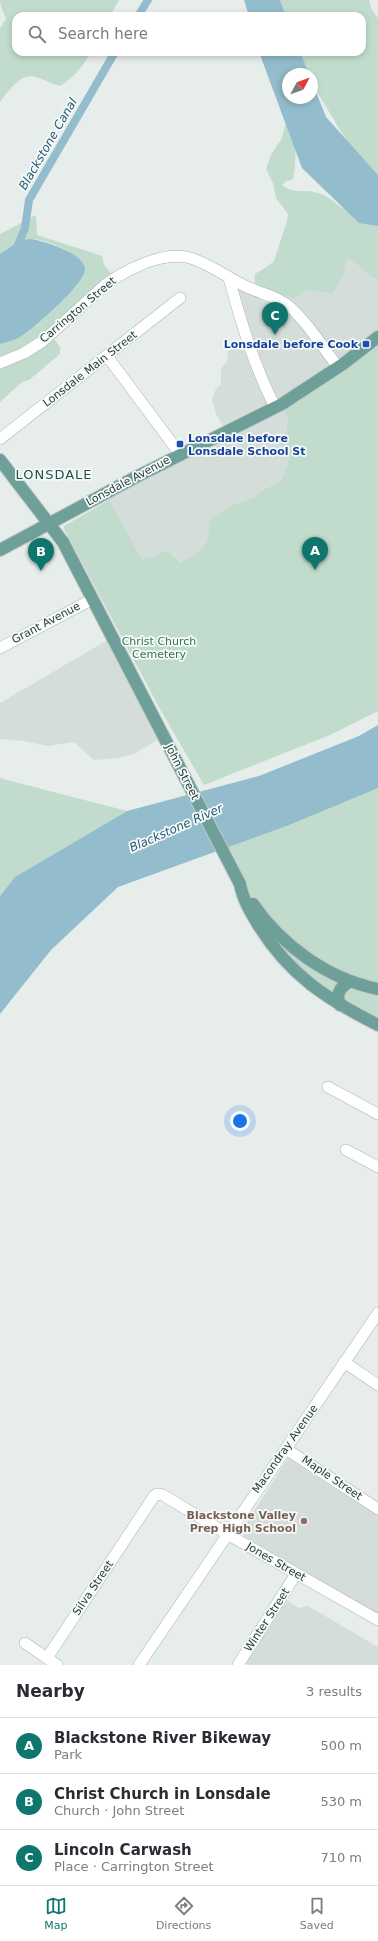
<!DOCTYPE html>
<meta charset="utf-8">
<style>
:root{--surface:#fff;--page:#f2f2f3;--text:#2b2b33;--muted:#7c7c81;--line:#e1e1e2;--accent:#0f766e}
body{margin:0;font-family:"DejaVu Sans",sans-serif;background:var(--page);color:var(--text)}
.compass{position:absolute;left:282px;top:68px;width:36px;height:36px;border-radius:50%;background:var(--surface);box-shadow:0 2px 6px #0003;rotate:49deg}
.you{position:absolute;left:240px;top:1121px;width:14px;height:14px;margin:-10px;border:3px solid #fff;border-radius:50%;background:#1a73e8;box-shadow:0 0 0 6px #1a73e833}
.badge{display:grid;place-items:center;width:26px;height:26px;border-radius:50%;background:var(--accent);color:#fff;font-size:13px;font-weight:700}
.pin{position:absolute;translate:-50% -33px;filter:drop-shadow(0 1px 2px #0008)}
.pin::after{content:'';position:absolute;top:21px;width:14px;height:12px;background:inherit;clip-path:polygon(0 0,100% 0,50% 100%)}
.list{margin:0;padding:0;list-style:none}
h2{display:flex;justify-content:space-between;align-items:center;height:52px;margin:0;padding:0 16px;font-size:17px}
h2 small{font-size:13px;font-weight:400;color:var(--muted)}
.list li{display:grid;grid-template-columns:26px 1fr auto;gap:12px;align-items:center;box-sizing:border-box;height:56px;padding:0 16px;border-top:1px solid var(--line)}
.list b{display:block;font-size:15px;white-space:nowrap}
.list p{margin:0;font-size:13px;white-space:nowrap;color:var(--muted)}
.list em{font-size:13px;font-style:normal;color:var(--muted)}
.icon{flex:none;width:22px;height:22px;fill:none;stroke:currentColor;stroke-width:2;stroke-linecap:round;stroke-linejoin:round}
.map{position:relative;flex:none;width:378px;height:1665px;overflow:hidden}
.search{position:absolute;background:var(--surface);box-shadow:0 2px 6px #0003;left:12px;right:12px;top:12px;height:44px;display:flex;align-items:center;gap:10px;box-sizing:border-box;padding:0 14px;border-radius:12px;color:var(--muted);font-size:15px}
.sheet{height:220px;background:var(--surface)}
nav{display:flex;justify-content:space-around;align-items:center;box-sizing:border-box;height:56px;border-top:1px solid var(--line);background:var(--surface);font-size:11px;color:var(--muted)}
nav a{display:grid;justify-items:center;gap:2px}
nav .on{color:var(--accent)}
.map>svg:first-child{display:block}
</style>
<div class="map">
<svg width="378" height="1665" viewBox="0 0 378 1665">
<rect width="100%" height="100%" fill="#e6edeb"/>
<g fill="#d4ddda">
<path d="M347 259 354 261 374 279 378 280V339L282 406 288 415 289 423 279 445 287 446 291 451V457L281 481 261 491 255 497 234 504 219 513 209 522V537L205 547 196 555 182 562 167 550 152 557 142 559 106 495 226 431 216 414 212 399 216 389 221 384V369L228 360 227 352 232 348 247 343 232 286 262 288 294 299 306 290 332 294 343 277Z"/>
<path d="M111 638 159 739 134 754 118 758 94 760 74 742 48 746 24 741 0 739V703Z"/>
<path d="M288 1458 367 1509 369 1504 378 1510V1621L240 1533Z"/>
<path d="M282 1597 299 1608 308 1606 378 1647V1665H249L242 1661Z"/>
</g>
<g fill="#c1dccc">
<path d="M0 0H119L110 16H16V52H91C82 67 75 77 60 86 52 84 39 77 32 76 19 75 7 93 0 102V28L6 19C4 12 0 7 0 0Z"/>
<path d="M280 0H369L372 10 378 18V175L354 151 340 130 312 83V74H306L296 52H362V16H283L284 9Z"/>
<path d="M289 109C290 111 292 114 293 117 296 127 297 173 292 180L286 181 282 185C292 194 306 189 318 193 329 196 335 204 344 209 353 215 368 214 378 216V280C366 277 360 262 347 259L343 277 332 294 306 290 294 299 262 288 255 283V274L268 266 274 261 287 221 288 214 276 198 273 183 266 169 271 155 282 138Z"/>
<path d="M36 215 37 235 102 256 104 265 115 278 51 335 60 347V354L29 380 22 382 0 402V344C32 334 55 309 77 285L83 277 85 268C82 264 79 259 75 256 67 249 42 238 31 239 21 240 8 248 0 254V234Z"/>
<path d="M378 339V711L330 735 204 785 160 709 64 529V526L109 500 142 559 152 557 167 550 181 562C203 552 210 547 209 522L219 513 234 504 255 497 261 491 281 481C285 470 294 457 287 446L279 445C287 428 293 423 282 406Z"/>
<path d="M0 777 3 779 127 811 15 877 0 896Z"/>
<path d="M378 787V1023L343 1006 280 954 222 848Z"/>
</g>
<g fill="#93bccd">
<path d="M244 0H280L286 16H249Z"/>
<path d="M259 52H300L309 74H288V98H312V82L326 117 378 175V226L359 223 302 168Z"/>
<path d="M31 239C44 241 84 253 85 269 86 283 35 327 23 335 16 340 7 342 0 344V254L21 240Z"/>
<path d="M378 725V788L289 825 118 887 51 950 0 1014V896L15 877 127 811 259 776 359 736Z"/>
</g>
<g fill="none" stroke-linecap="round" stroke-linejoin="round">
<g stroke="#93bccd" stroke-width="8">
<path d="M138 16 148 0"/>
<path d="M16 250 25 228 29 200 115 52"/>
</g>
<g stroke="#a9b5b3" stroke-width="12">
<g id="minor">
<path d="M229 278C241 322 254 366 275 407"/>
<path d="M107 356 180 454"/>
<path d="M0 363 24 353 43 341 106 284C130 268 167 248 196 260 214 267 230 279 247 287 262 294 279 297 291 308 309 324 323 348 338 367"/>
<path d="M0 439 180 298"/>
<path d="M0 648 93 599"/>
<path d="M328 1087 378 1114"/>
<path d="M346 1150 378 1167"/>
<path d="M344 1362 378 1385"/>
<path d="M286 1449 378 1509"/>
<path d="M25 1643 57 1665"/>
<path d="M47 1658 154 1496 157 1494 163 1495 227 1534 378 1620"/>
<path d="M139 1665 378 1313"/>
<path d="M238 1665 296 1574"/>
</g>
</g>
<g stroke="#c2c9c8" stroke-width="14">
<g id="major">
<path d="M0 460 63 542 240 884C243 900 251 913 259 926 290 976 327 999 378 1025"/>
<path d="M0 550 136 477 282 404 343 364 378 337"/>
<path d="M253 904C282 946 328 979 378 989"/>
<path d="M340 1005C336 994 339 988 349 982"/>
</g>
</g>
<use href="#minor" stroke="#fff" stroke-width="11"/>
<use href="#major" stroke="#6e9f99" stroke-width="12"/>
</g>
<g fill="#1a4fb4" stroke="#f6faf9" stroke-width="1.5">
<rect x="362" y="340" width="8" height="8" rx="2"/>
<rect x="176" y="440" width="8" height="8" rx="2"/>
</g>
<circle fill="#8d6e63" stroke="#f6faf9" stroke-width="1.5" cx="304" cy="1521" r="4"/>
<g text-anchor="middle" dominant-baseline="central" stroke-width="3.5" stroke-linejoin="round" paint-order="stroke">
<g font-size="11" fill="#263e3b" stroke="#f6faf9">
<text transform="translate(78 310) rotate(-40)">Carrington Street</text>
<text transform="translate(90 369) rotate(-38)">Lonsdale Main Street</text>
<text transform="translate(128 481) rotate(-28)">Lonsdale Avenue</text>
<text transform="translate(46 623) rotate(-28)">Grant Avenue</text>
<text transform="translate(182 772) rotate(63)">John Street</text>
<text transform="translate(285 1449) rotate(-55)">Macondray Avenue</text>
<text transform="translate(332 1478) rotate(34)">Maple Street</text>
<text transform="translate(276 1562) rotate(30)">Jones Street</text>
<text transform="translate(93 1588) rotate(-56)">Silva Street</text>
<text transform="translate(267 1620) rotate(-57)">Winter Street</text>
</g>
<g font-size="11" font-weight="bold" fill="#164399" stroke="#f6faf9" text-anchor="end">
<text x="358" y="344">Lonsdale before Cook</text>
<text x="188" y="438" text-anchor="start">Lonsdale before<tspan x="188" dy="13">Lonsdale School St</tspan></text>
</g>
<g font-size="11" fill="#347154" stroke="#f6faf9">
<text x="159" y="641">Christ Church<tspan x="159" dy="13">Cemetery</tspan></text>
</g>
<g font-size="11" font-weight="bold" fill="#785e54" stroke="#f6faf9" text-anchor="end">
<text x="296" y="1515">Blackstone Valley<tspan x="296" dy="13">Prep High School</tspan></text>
</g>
<g font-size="12" font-style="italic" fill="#255c75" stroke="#f6faf9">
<text transform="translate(48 144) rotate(-60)">Blackstone Canal</text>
<text transform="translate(176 828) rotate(-24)">Blackstone River</text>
</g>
<g font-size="13" letter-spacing="1" fill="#244e4a" stroke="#f6faf9">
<text x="54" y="474">LONSDALE</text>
</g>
</g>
</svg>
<svg class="compass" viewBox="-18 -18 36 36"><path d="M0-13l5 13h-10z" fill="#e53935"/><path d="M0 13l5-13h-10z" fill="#7c7c81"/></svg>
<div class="you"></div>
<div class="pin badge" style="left:315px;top:570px">A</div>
<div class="pin badge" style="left:41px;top:571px">B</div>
<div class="pin badge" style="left:275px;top:335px">C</div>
<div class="search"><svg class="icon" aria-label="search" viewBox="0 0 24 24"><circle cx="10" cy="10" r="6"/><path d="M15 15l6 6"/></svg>Search here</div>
</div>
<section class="sheet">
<h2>Nearby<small>3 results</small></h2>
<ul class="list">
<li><span class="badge">A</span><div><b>Blackstone River Bikeway</b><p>Park</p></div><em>500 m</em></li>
<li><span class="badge">B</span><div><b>Christ Church in Lonsdale</b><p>Church · John Street</p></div><em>530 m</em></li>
<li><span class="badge">C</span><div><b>Lincoln Carwash</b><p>Place · Carrington Street</p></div><em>710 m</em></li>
</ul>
</section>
<nav>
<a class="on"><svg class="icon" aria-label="map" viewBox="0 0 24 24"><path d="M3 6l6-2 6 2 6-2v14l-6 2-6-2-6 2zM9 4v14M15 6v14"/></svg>Map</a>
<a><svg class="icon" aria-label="directions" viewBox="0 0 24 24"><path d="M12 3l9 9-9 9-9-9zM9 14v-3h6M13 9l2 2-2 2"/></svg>Directions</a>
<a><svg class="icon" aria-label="saved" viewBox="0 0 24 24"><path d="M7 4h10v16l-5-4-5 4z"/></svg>Saved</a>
</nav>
